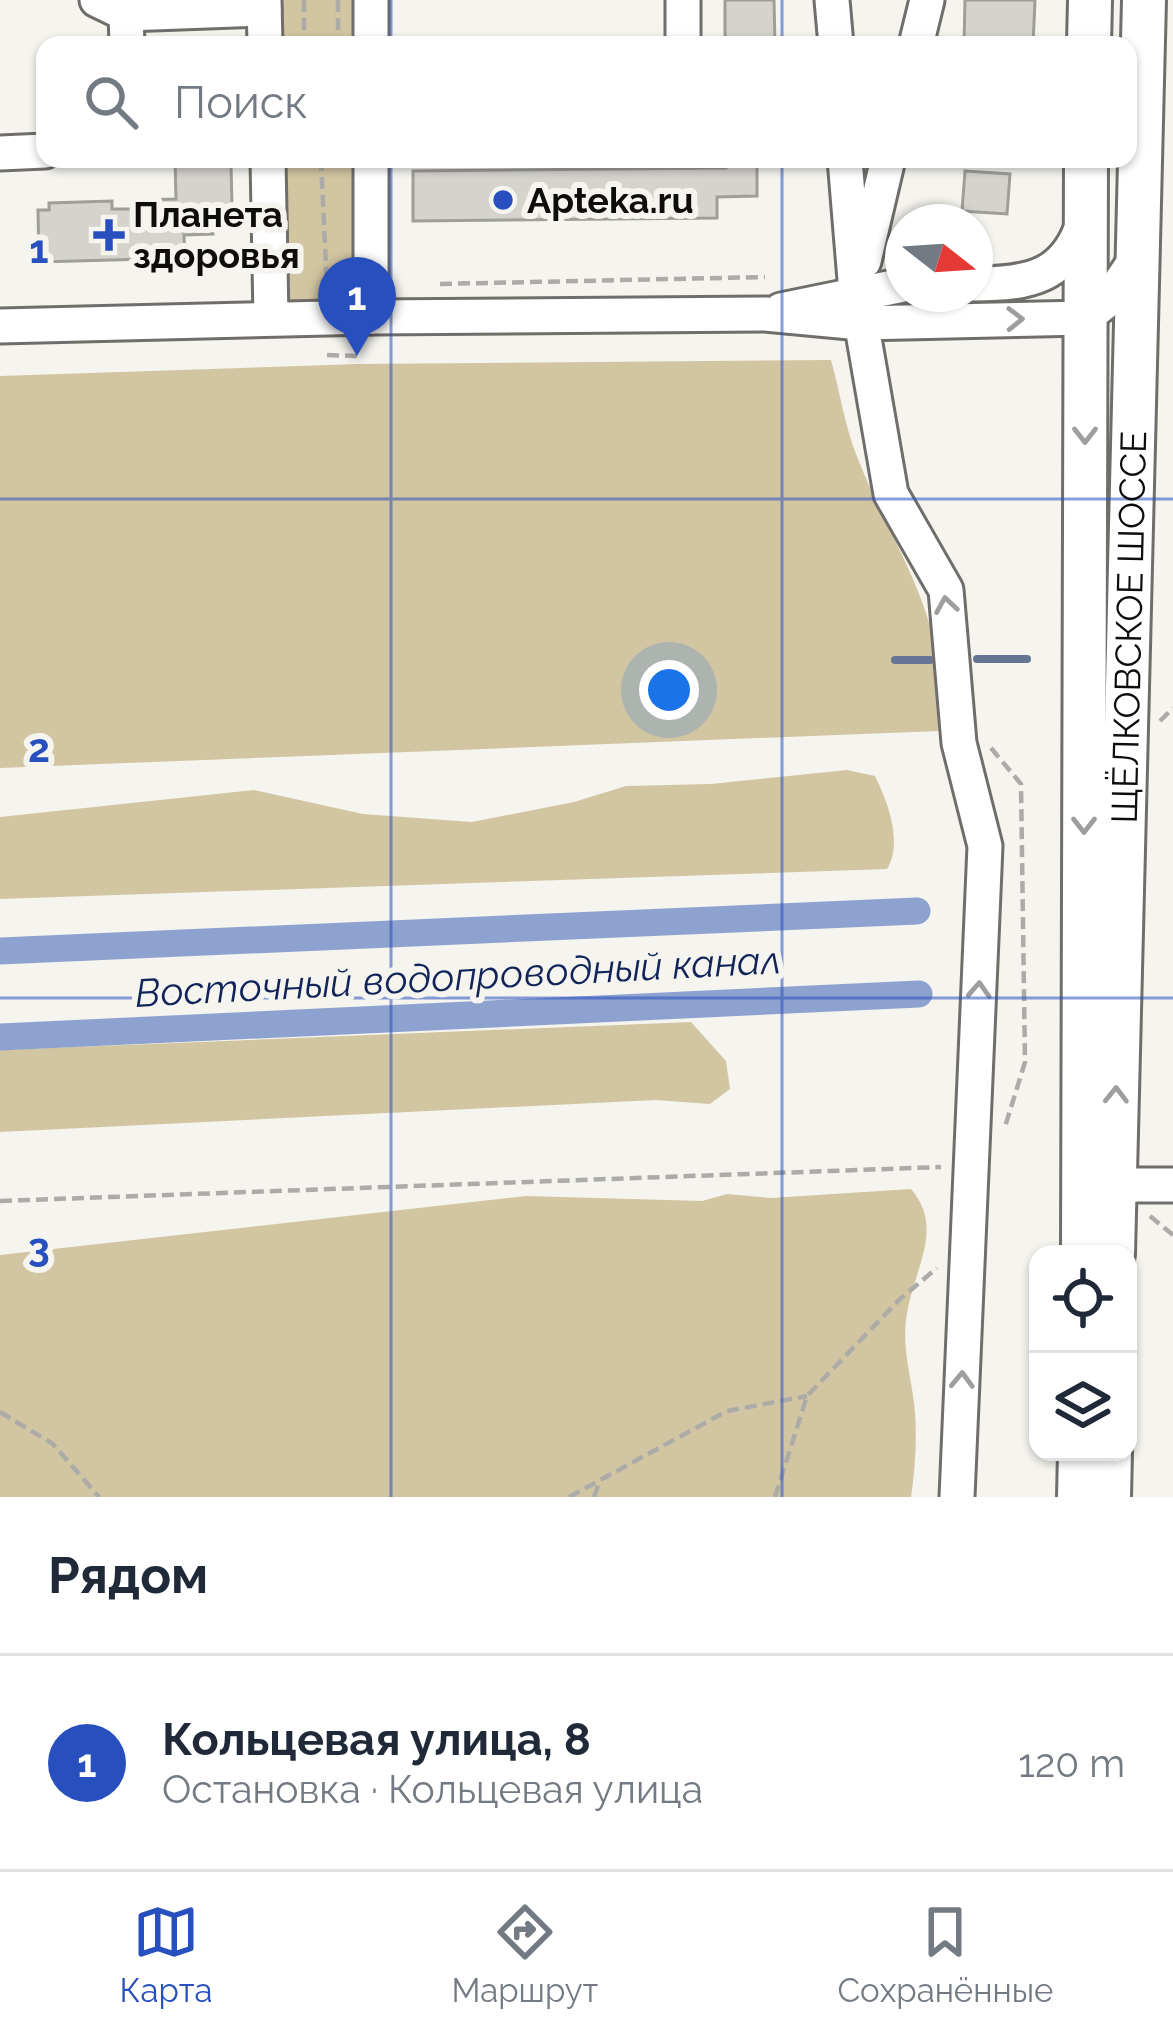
<!DOCTYPE html>
<html lang="ru">
<meta charset="utf-8">
<style>
:root{--surface:#fff;--page:#f6f6f7;--text:#1f2937;--muted:#747a83;--line:#e0e1e3;--accent:#284fbe}
body{margin:0;font-family:Raleway,sans-serif;background:var(--page);color:var(--text)}
.controls{position:absolute;right:36px;bottom:36px;display:grid;overflow:hidden;border-radius:24px;box-shadow:0 3px 9px #0004}
.controls button{width:108px;height:108px;display:grid;place-items:center;padding:0;border:0;border-bottom:3px solid var(--line);background:var(--surface);color:var(--text);font:60px sans-serif}
.compass{position:absolute;left:885px;top:204px;width:108px;height:108px;border-radius:50%;background:var(--surface);box-shadow:0 3px 9px #0004;rotate:107deg}
.you{position:absolute;left:669px;top:690px;width:42px;height:42px;margin:-30px;border:9px solid #fff;border-radius:50%;background:#1a73e8;box-shadow:0 0 0 18px #1a73e833}
.badge{display:grid;place-items:center;width:78px;height:78px;border-radius:50%;background:var(--accent);color:#fff;font-size:39px;font-weight:700}
.pin{position:absolute;translate:-50% -99px;filter:drop-shadow(0 3px 6px #0008)}
.pin::after{content:'';position:absolute;top:63px;width:42px;height:36px;background:inherit;clip-path:polygon(0 0,100% 0,50% 100%)}
.list{margin:0;padding:0;list-style:none}
h2{display:flex;justify-content:space-between;align-items:center;height:156px;margin:0;padding:0 48px;font-size:51px}
h2 small{font-size:39px;font-weight:400;color:var(--muted)}
.list li{display:grid;grid-template-columns:78px 1fr auto;gap:36px;align-items:center;box-sizing:border-box;height:216px;padding:0 48px;border-top:3px solid var(--line)}
.list b{display:block;font-size:45px;white-space:nowrap}
.list p{margin:0;font-size:39px;white-space:nowrap;color:var(--muted)}
.list em{font-size:39px;font-style:normal;color:var(--muted)}
.icon{flex:none;width:66px;height:66px;fill:none;stroke:currentColor;stroke-width:2;stroke-linecap:round;stroke-linejoin:round}
.map{position:relative;flex:none;width:1173px;height:1497px;overflow:hidden}
.search{position:absolute;background:var(--surface);box-shadow:0 3px 9px #0004;left:36px;right:36px;top:36px;height:132px;display:flex;align-items:center;gap:30px;box-sizing:border-box;padding:0 42px;border-radius:24px;color:var(--muted);font-size:45px}
.sheet{height:372px;background:var(--surface)}
nav{display:flex;justify-content:space-around;align-items:center;box-sizing:border-box;height:168px;border-top:3px solid var(--line);background:var(--surface);font-size:33px;color:var(--muted)}
nav a{display:grid;justify-items:center;gap:6px}
nav .on{color:var(--accent)}
.map>svg:first-child{display:block}
</style>
<div class="map">
<svg width="1173" height="1497" viewBox="0 0 1173 1497">
<rect width="100%" height="100%" fill="#f5f4ef"/>
<g fill="#d2c5a2">
<rect x="275" y="0" width="85" height="45"/>
<path d="M278 159H362L364 304 281 305Z"/>
<path d="M831 360C840 392 845 428 858 459 894 552 953 622 938 731L0 768V376L357 364Z"/>
<path d="M847 770 875 776C888 802 903 843 887 869L0 899V817L254 790 363 814 472 822 574 802 626 786 711 784Z"/>
<path d="M691 1022 726 1061 730 1089 710 1104 655 1100 0 1132V1050Z"/>
<path d="M911 1189C946 1230 912 1270 906 1320 902 1352 913 1382 915 1413 917 1439 915 1471 911 1497H0V1255L526 1196 702 1201 727 1194 771 1198Z"/>
</g>
<g fill="none" stroke-linecap="round" stroke-linejoin="round">
<g stroke="#677594" stroke-width="8">
<path d="M977 659H1027"/>
<path d="M895 660H930"/>
</g>
<g stroke="#8da2cf" stroke-width="27">
<path d="M0 951 917 911"/>
<path d="M0 1037 919 994"/>
</g>
</g>
<g fill="#d4d3ce" stroke="#9f9e99" stroke-width="3">
<path d="M725 0H774L775 45H725Z"/>
<path d="M965 0H1035L1033 45H964Z"/>
<path d="M175 159H224V164H231L232 207H212L213 234 184 235 185 258 39 262 38 210H49V203L112 201V209H141V200L176 199Z"/>
<path d="M726 159 776 163H757V196L717 197V218L413 221V171L726 168Z"/>
<path d="M965 171 1010 174 1007 214 962 211Z"/>
</g>
<g fill="none" stroke-linecap="round" stroke-linejoin="round">
<g stroke="#706e6a" stroke-width="39">
<g id="minor">
<path d="M97 0 126 14 127 45"/>
<path d="M264 0 265 45"/>
<path d="M832 0 836 45"/>
<path d="M126 14 264 9"/>
<path d="M371 45V0"/>
<path d="M683 45V0"/>
<path d="M916 45 927 0"/>
<path d="M0 153 45 151"/>
<path d="M268 159 271 318"/>
<path d="M371 159V317"/>
<path d="M845 159 856 292 891 494 946 590 959 743 985 846 957 1497"/>
<path d="M864 261 888 159"/>
<path d="M975 284C1029 284 1067 277 1084 220"/>
<path d="M781 310 903 285"/>
<path d="M0 326 371 317 765 314 861 323 1085 318 1109 299 1134 262"/>
<path d="M1114 1185H1173"/>
</g>
</g>
<g stroke="#706e6a" stroke-width="48">
<g id="major">
<path d="M1089 45 1090 0"/>
<path d="M1083 1254 1086 159"/>
<path id="s1" d="M1113 1254 1144 0"/>
<path d="M1079 1497 1080 1452"/>
<path d="M1109 1497 1110 1452"/>
</g>
</g>
<g stroke="#acaba7" stroke-width="4.5" stroke-dasharray="12 6" stroke-linecap="butt">
<path d="M304 0V45"/>
<path d="M338 0V45"/>
<path d="M321 159 327 289"/>
<path d="M440 284 765 277"/>
<path d="M327 355 357 356"/>
<path d="M1160 721 1173 708"/>
<path d="M991 748 1021 784 1025 1062 1004 1130"/>
<path d="M0 1201 941 1167"/>
<path d="M1150 1216 1173 1235"/>
<path d="M0 1412 53 1444 99 1497"/>
<path d="M569 1497 727 1411 807 1396"/>
<path d="M594 1497 600 1480"/>
<path d="M775 1497 807 1396 900 1299 937 1268"/>
</g>
<use href="#minor" stroke="#fff" stroke-width="33"/>
<use href="#major" stroke="#fff" stroke-width="42"/>
</g>
<defs><path id="oneway-chevron" d="M-2-3.5L2.5 0L-2 3.5" fill="none" stroke-width="1.6" stroke-linecap="round" stroke-linejoin="round" transform="scale(3)"/></defs>
<g stroke="#9f9e9d">
<use href="#oneway-chevron" transform="translate(1015 319) rotate(-1)"/>
<use href="#oneway-chevron" transform="translate(1085 435) rotate(90)"/>
<use href="#oneway-chevron" transform="translate(946 605) rotate(-99)"/>
<use href="#oneway-chevron" transform="translate(1084 825) rotate(90)"/>
<use href="#oneway-chevron" transform="translate(979 990) rotate(-87)"/>
<use href="#oneway-chevron" transform="translate(1116 1095) rotate(-89)"/>
<use href="#oneway-chevron" transform="translate(962 1380) rotate(-88)"/>
</g>
<path fill="none" stroke="#284fbe" stroke-width="3" stroke-opacity="0.55" d="M391 0V45M782 0V45M391 159V1497M782 159V1497M0 499H1173M0 998H1173"/>
<g fill="#284fbe" stroke="#f5f4ef" stroke-width="4.5">
<circle cx="503" cy="200" r="12"/>
<path d="M103 217h12v12h12v12h-12v12h-12v-12h-12v-12h12z"/>
</g>
<g text-anchor="middle" dominant-baseline="central" stroke-width="12" stroke-linejoin="round" paint-order="stroke">
<g font-size="36" font-weight="bold" fill="#0e0d0b" stroke="#f5f4ef" text-anchor="start">
<text x="527" y="200">Apteka.ru</text>
<text x="133" y="214">Планета<tspan x="133" dy="41">здоровья</tspan></text>
</g>
<g font-size="36" fill="#0e0d0b" stroke="#f5f4ef">
<text stroke="none"><textPath href="#s1" startOffset="627">ЩЁЛКОВСКОЕ ШОССЕ</textPath></text>
</g>
<g font-size="39" font-style="italic" fill="#11245a" stroke="#f5f4ef">
<text transform="translate(458 976) rotate(-3)">Восточный водопроводный канал</text>
</g>
</g>
<g font-size="39" text-anchor="middle" font-weight="bold" fill="#284fbe" stroke="#f5f4ef" stroke-width="12" stroke-linejoin="round" paint-order="stroke">
<text x="39" y="263">1</text>
<text x="39" y="762">2</text>
<text x="39" y="1261">3</text>
</g>
</svg>
<div class="controls">
<button><svg class="icon" aria-label="locate" viewBox="0 0 24 24"><circle cx="12" cy="12" r="6"/><path d="M12 2v4M12 18v4M2 12h4M18 12h4"/></svg></button>
<button><svg class="icon" aria-label="layers" viewBox="0 0 24 24"><path d="M12 4l9 5-9 5-9-5zM3 14l9 5 9-5"/></svg></button>
</div>
<svg class="compass" viewBox="-18 -18 36 36"><path d="M0-13l5 13h-10z" fill="#e53935"/><path d="M0 13l5-13h-10z" fill="#747a83"/></svg>
<div class="you"></div>
<div class="pin badge" style="left:357px;top:356px">1</div>
<div class="search"><svg class="icon" aria-label="search" viewBox="0 0 24 24"><circle cx="10" cy="10" r="6"/><path d="M15 15l6 6"/></svg>Поиск</div>
</div>
<section class="sheet">
<h2>Рядом<small></small></h2>
<ul class="list">
<li><span class="badge">1</span><div><b>Кольцевая улица, 8</b><p>Остановка · Кольцевая улица</p></div><em>120 m</em></li>
</ul>
</section>
<nav>
<a class="on"><svg class="icon" aria-label="map" viewBox="0 0 24 24"><path d="M3 6l6-2 6 2 6-2v14l-6 2-6-2-6 2zM9 4v14M15 6v14"/></svg>Карта</a>
<a><svg class="icon" aria-label="directions" viewBox="0 0 24 24"><path d="M12 3l9 9-9 9-9-9zM9 14v-3h6M13 9l2 2-2 2"/></svg>Маршрут</a>
<a><svg class="icon" aria-label="saved" viewBox="0 0 24 24"><path d="M7 4h10v16l-5-4-5 4z"/></svg>Сохранённые</a>
</nav>
